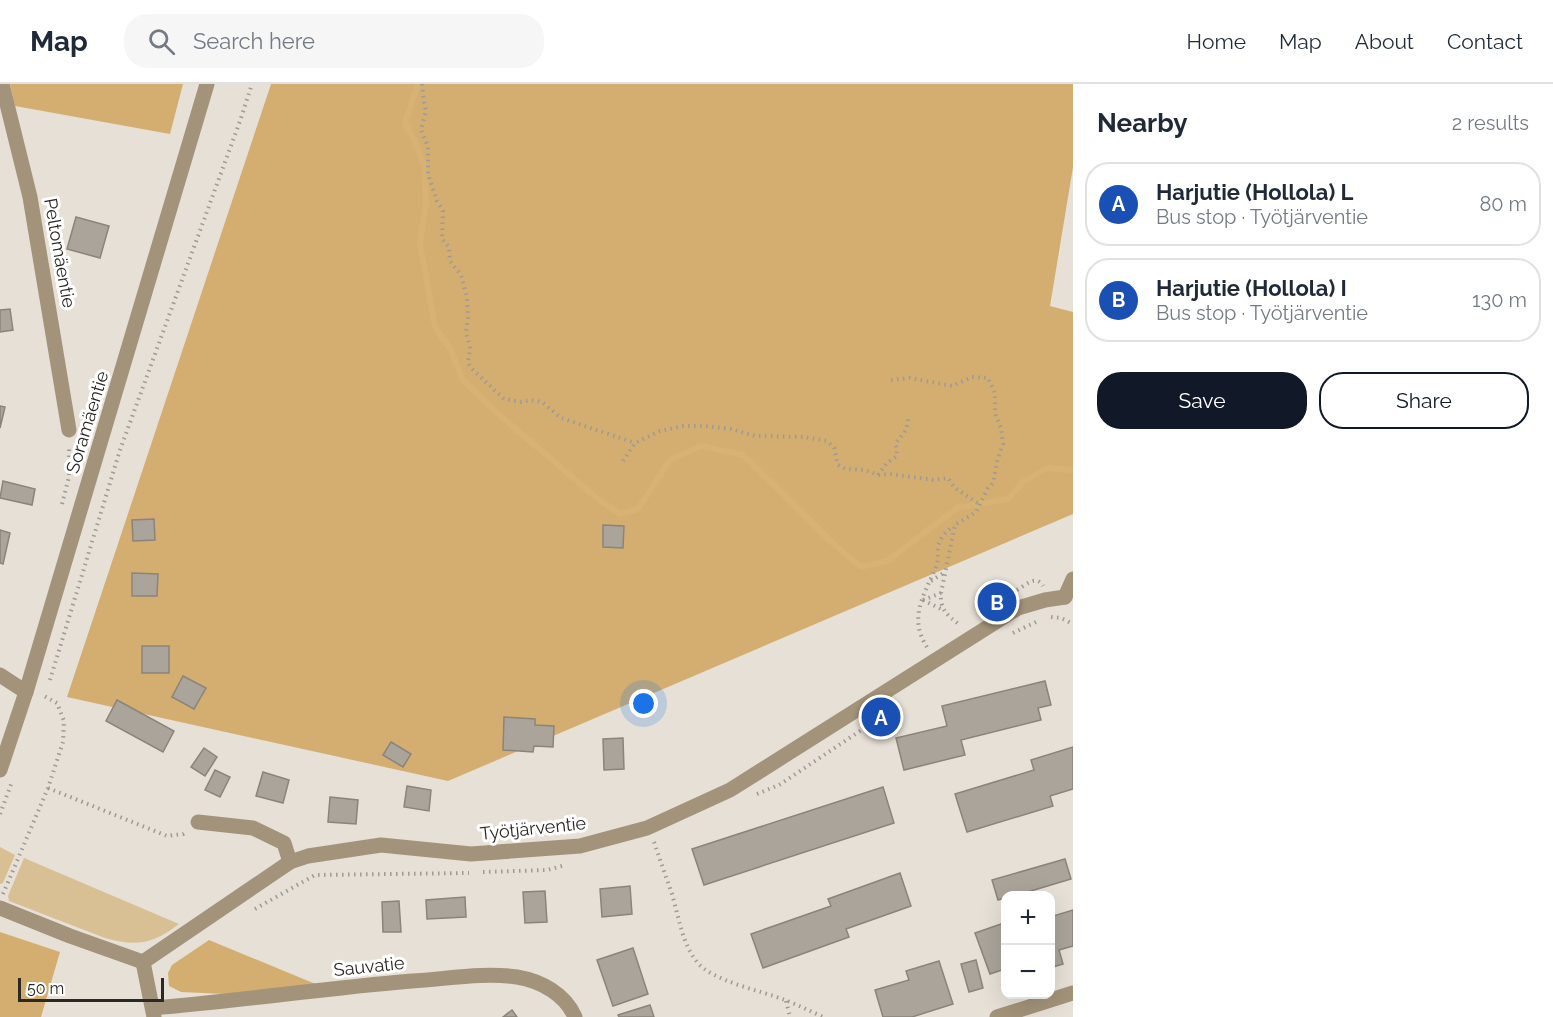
<!DOCTYPE html>
<meta charset="utf-8">
<style>
:root{--surface:#fff;--page:#f6f6f7;--text:#1f2937;--muted:#747a83;--line:#e0e1e3;--accent:#111827}
body{margin:0;font-family:Raleway,sans-serif;background:var(--page);color:var(--text)}
.controls{position:absolute;right:18px;bottom:18px;display:grid;overflow:hidden;border-radius:12px;box-shadow:0 6px 24px #0002}
.controls button{width:54px;height:54px;display:grid;place-items:center;padding:0;border:0;border-bottom:2px solid var(--line);background:var(--surface);color:var(--text);font:30px sans-serif}
.scale{position:absolute;left:18px;bottom:15px;width:146px;box-sizing:border-box;padding-left:6px;border:3px solid #2b2926;border-top:0;font-size:16px;line-height:21px;white-space:nowrap;color:#2b2926;-webkit-text-stroke:4px #fff;paint-order:stroke}
.you{position:absolute;left:644px;top:620px;width:21px;height:21px;margin:-15px;border:4px solid #fff;border-radius:50%;background:#1a73e8;box-shadow:0 0 0 9px #1a73e833}
.badge{display:grid;place-items:center;width:39px;height:39px;border-radius:50%;background:var(--accent);color:#fff;font-size:20px;font-weight:700}
.pin{position:absolute;translate:-50% -50%;border:3px solid #fff;box-shadow:0 2px 6px #0006}
.list{margin:0;padding:0;list-style:none}
h2{display:flex;justify-content:space-between;align-items:center;height:78px;margin:0;padding:0 24px;font-size:26px}
h2 small{font-size:20px;font-weight:400;color:var(--muted)}
.list li{display:grid;grid-template-columns:39px 1fr auto;gap:18px;align-items:center;box-sizing:border-box;height:84px;margin:0 12px 12px;padding:0 12px;border:2px solid var(--line);border-radius:24px}
.list b{display:block;font-size:22px;white-space:nowrap}
.list p{margin:0;font-size:20px;white-space:nowrap;color:var(--muted)}
.list em{font-size:20px;font-style:normal;color:var(--muted)}
.actions{display:flex;gap:12px;padding:18px 24px}
.actions a{flex:1;padding:14px 0;border:2px solid var(--accent);border-radius:24px;text-align:center;font-size:21px;color:var(--accent)}
.actions .main{background:var(--accent);color:#fff}
.icon{flex:none;width:33px;height:33px;fill:none;stroke:currentColor;stroke-width:2;stroke-linecap:round;stroke-linejoin:round}
.map{position:relative;flex:none;width:1073px;height:933px;overflow:hidden}
header{display:flex;align-items:center;gap:36px;box-sizing:border-box;height:84px;padding:0 30px;background:var(--surface);border-bottom:2px solid var(--line)}
header strong{font-size:28px}
nav{display:flex;gap:33px;margin-inline-start:auto;font-size:21px}
.search{width:420px;height:54px;background:var(--page);display:flex;align-items:center;gap:15px;box-sizing:border-box;padding:0 21px;border-radius:24px;color:var(--muted);font-size:22px}
main{display:flex}
aside{flex:1;background:var(--surface)}
.map>svg:first-child{display:block}
</style>
<header>
<strong>Map</strong>
<div class="search"><svg class="icon" aria-label="search" viewBox="0 0 24 24"><circle cx="10" cy="10" r="6"/><path d="M15 15l6 6"/></svg>Search here</div>
<nav><a>Home</a><a>Map</a><a>About</a><a>Contact</a></nav>
</header>
<main>
<div class="map">
<svg width="1073" height="933" viewBox="0 0 1073 933">
<rect width="100%" height="100%" fill="#e7e0d7"/>
<g fill="#d9bf94">
<path d="M0 763 15 771 3 799 0 800Z"/>
<path d="M24 774 179 840C153 860 136 863 105 854L9 817 8 812Z"/>
</g>
<g fill="#d3ae70">
<path d="M10 0H183L170 50 15 22Z"/>
<path d="M271 0H1073V83L1050 222 1073 228V430L448 697 67 613Z"/>
<path d="M0 848 60 868 41 933H0Z"/>
<path d="M209 856 318 901 226 910 181 908 169 902 168 889 172 881Z"/>
</g>
<g fill="none" stroke-linecap="round" stroke-linejoin="round">
<path stroke="#d7b274" stroke-width="6" d="M418 0 405 39 414 55 424 81 426 119 420 160 435 243 451 266 462 295 496 328 598 415 620 430 638 425 670 376 701 362 743 371 836 462 861 483 887 477 957 424 1008 415 1023 398 1047 384 1073 386"/>
</g>
<g fill="#aaa49b" stroke="#8a847b" stroke-width="1.5">
<path d="M76 133 109 142 100 174 67 165Z"/>
<path d="M10 225 13 246 0 248V226Z"/>
<path d="M0 322 5 323 0 344Z"/>
<path d="M3 397 35 405 32 421 0 414Z"/>
<path d="M154 435 155 456 133 457 132 436Z"/>
<path d="M603 441 624 442 623 464 603 463Z"/>
<path d="M0 446 10 449 3 480 0 479Z"/>
<path d="M132 489 158 490 157 512H132Z"/>
<rect x="142" y="562" width="27" height="27"/>
<path d="M183 592 206 604 194 625 172 613Z"/>
<path d="M1045 597 1051 621 1038 624 1041 636 961 656 965 671 904 686 896 654 947 642 942 622Z"/>
<path d="M117 616 174 647 163 668 106 637Z"/>
<path d="M504 633 535 635V641L554 642 553 663 534 662 533 668 503 666Z"/>
<path d="M623 654 624 685 604 686 603 655Z"/>
<path d="M391 658 411 670 403 683 383 671Z"/>
<path d="M1073 663V705L1050 712 1053 722 967 748 955 710 1034 686 1031 676Z"/>
<path d="M204 664 217 673 205 692 191 683Z"/>
<path d="M215 686 230 693 220 713 205 706Z"/>
<path d="M263 688 289 696 283 719 256 712Z"/>
<path d="M407 702 431 706 429 727 404 723Z"/>
<path d="M883 703 894 739 704 801 692 765Z"/>
<path d="M330 713 358 716 356 740 328 738Z"/>
<path d="M1065 775 1071 795 1014 812H1005V814L998 816 992 796Z"/>
<path d="M900 789 911 822 846 845 849 853 763 884 751 850 831 822 828 815Z"/>
<path d="M630 802 632 830 602 833 600 805Z"/>
<path d="M545 807 547 838 525 839 523 808Z"/>
<path d="M465 813 466 833 427 835 426 816Z"/>
<path d="M399 817 401 848H383L382 818Z"/>
<path d="M1073 826V862L1059 866 1063 880 1050 884V833Z"/>
<path d="M1004 839 1005 843V885L990 890 975 849Z"/>
<path d="M633 864 648 910 613 922 597 876Z"/>
<path d="M976 876 983 904 969 908 961 880Z"/>
<path d="M939 877 953 920 912 933H883L875 906 909 896 906 887Z"/>
<path d="M650 921 654 933H619L618 931Z"/>
<path d="M512 926 517 933H503Z"/>
</g>
<g fill="none" stroke-linecap="round" stroke-linejoin="round">
<g stroke="#9f9a93" stroke-width="4" stroke-dasharray="1.5 4.5" stroke-linecap="butt">
<path d="M422 0 424 18 426 27 421 46 428 63V90L437 117 443 127 442 155 449 163 450 177 461 191 467 214 468 234 466 248 470 264 468 279 471 284 504 315 521 318 531 316 542 318 561 334 635 359"/>
<path d="M891 296 910 294 952 302 972 293 988 294 995 309V330L1001 344 1003 360 998 374 993 399 988 404 976 428 955 441 941 509C940 526 947 531 960 541"/>
<path d="M623 377 635 359 660 347 683 342H705L731 345 755 352 805 353 827 357 834 364 838 381 846 385 865 386 878 391 890 390 934 396 948 394 955 404 979 420"/>
<path d="M878 391 887 379 897 372 896 359 906 346 909 332"/>
<path d="M62 420 69 393V362"/>
<path d="M931 497 945 488"/>
<path d="M1017 506C1026 501 1036 490 1043 502"/>
<path d="M923 516 943 526"/>
<path d="M923 516 941 509"/>
<path d="M1051 533 1061 534 1073 540"/>
<path d="M1013 549 1036 538"/>
<path d="M927 563C908 534 924 511 936 483 939 476 937 471 938 464 939 455 946 447 954 442"/>
<path d="M50 596 120 366 240 37 252 0"/>
<path d="M48 704 167 752 183 750 186 748"/>
<path d="M757 710 779 701 893 625"/>
<path d="M0 730 12 698"/>
<path d="M654 758C660 776 666 793 672 810 679 834 682 859 697 878 712 897 762 907 785 916 798 921 810 927 823 933"/>
<path d="M483 788 547 786 562 782"/>
<path d="M3 810 48 704 63 658 64 637 57 619 44 612"/>
<path d="M255 825 315 791 469 789"/>
<path d="M786 917 790 933"/>
</g>
<g stroke="#a3937a" stroke-width="15">
<path d="M2 0 30 113 69 346"/>
<path d="M1065 513 1073 495"/>
<path d="M0 591 26 608"/>
<path d="M198 738 253 744 284 759 290 778"/>
<path d="M0 824 70 852 143 878 290 778 308 772 381 761 471 770 580 762 647 744 730 706 1018 524 1045 516 1065 513"/>
<path d="M143 878 154 933"/>
<path d="M153 924C239 917 326 904 412 897 447 895 483 888 517 893 541 897 565 910 575 933"/>
<path d="M997 933 1073 909"/>
</g>
<path stroke="#a3937a" stroke-width="15" d="M0 686 26 608 207 0"/>
</g>
<g text-anchor="middle" dominant-baseline="central" stroke-width="6" stroke-linejoin="round" paint-order="stroke">
<g font-size="18" fill="#2b2926" stroke="#fff">
<text transform="translate(60 169) rotate(80)">Peltomäentie</text>
<text transform="translate(87 338) rotate(-73)">Soramäentie</text>
<text transform="translate(533 744) rotate(-6)">Työtjärventie</text>
<text transform="translate(369 882) rotate(-6)">Sauvatie</text>
</g>
</g>
</svg>
<div class="controls">
<button>+</button>
<button>−</button>
</div>
<div class="scale">50 m</div>
<div class="you"></div>
<div class="pin badge" style="left:881px;top:633px;background:#1a4fb4">A</div>
<div class="pin badge" style="left:997px;top:518px;background:#1a4fb4">B</div>
</div>
<aside>
<h2>Nearby<small>2 results</small></h2>
<ul class="list">
<li><span class="badge" style="background:#1a4fb4">A</span><div><b>Harjutie (Hollola) L</b><p>Bus stop · Työtjärventie</p></div><em>80 m</em></li>
<li><span class="badge" style="background:#1a4fb4">B</span><div><b>Harjutie (Hollola) I</b><p>Bus stop · Työtjärventie</p></div><em>130 m</em></li>
</ul>
<div class="actions"><a class="main">Save</a><a>Share</a></div>
</aside>
</main>
